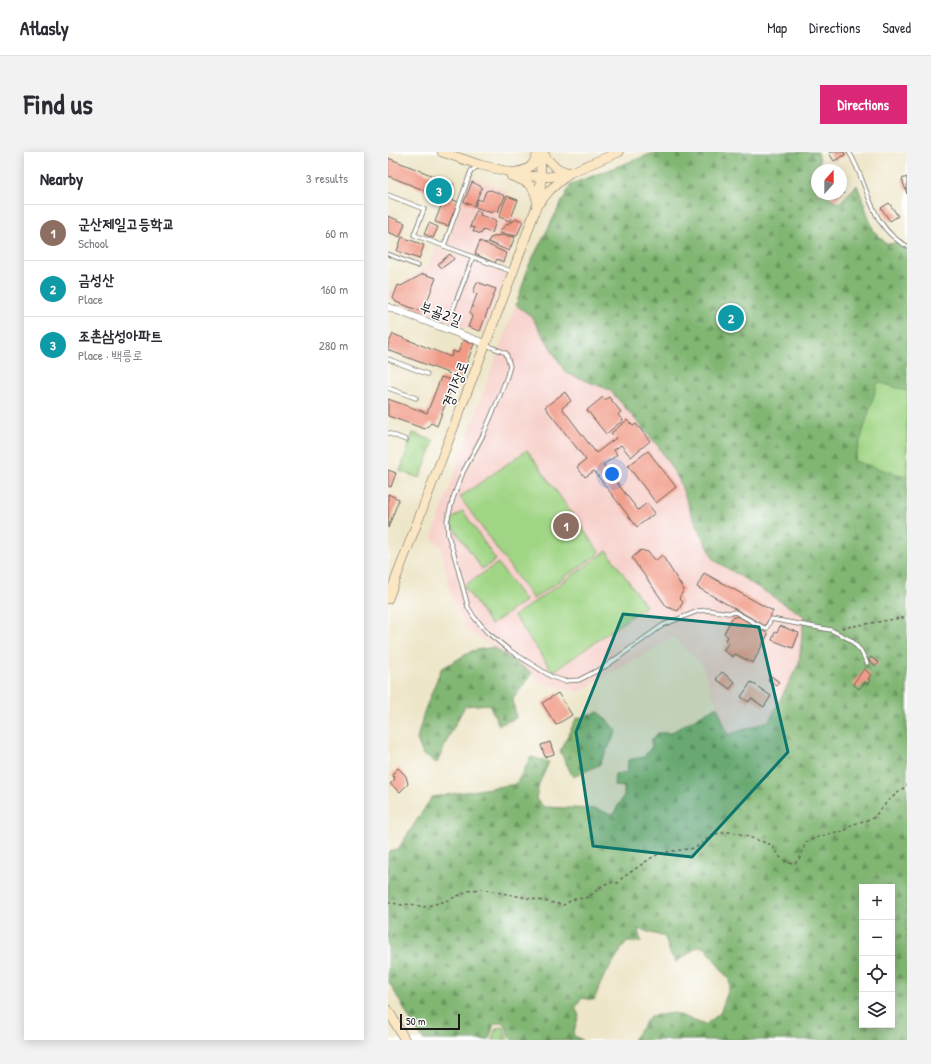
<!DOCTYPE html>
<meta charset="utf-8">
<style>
:root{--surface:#fff;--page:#f2f2f3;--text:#2b2b33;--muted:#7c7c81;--line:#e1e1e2;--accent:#db2777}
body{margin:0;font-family:"Patrick Hand","Poor Story",sans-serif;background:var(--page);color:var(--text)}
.controls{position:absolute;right:12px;bottom:12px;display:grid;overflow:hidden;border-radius:0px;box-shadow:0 2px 10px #0003}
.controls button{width:36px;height:36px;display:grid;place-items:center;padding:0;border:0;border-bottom:1px solid var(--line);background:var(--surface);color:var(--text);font:20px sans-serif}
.compass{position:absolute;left:423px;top:12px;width:36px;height:36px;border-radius:50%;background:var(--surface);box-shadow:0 2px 10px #0003;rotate:21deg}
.scale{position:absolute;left:12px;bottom:10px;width:60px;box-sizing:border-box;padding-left:4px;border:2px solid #1c1c1c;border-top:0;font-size:11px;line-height:14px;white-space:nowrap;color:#1c1c1c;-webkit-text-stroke:3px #fff;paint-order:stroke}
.you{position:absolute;left:224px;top:322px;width:14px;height:14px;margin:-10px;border:3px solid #fff;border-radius:50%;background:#1a73e8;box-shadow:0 0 0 6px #1a73e833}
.badge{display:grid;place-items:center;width:26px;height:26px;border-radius:50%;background:var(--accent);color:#fff;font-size:13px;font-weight:700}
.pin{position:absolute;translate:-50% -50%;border:2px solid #fff;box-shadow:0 1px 4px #0006}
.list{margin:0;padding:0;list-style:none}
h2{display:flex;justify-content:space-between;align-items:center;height:52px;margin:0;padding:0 16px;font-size:17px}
h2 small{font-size:13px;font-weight:400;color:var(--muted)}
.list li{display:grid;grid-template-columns:26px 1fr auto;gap:12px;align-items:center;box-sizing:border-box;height:56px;padding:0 16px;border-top:1px solid var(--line)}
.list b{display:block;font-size:15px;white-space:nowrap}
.list p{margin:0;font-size:13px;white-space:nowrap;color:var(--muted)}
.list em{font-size:13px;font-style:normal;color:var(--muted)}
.icon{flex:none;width:22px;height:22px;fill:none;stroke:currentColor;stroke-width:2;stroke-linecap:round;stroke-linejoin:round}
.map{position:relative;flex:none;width:519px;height:888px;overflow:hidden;border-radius:0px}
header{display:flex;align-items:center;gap:24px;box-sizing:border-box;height:56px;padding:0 20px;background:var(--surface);border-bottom:1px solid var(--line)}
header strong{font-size:19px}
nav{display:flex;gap:22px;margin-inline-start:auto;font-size:14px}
.intro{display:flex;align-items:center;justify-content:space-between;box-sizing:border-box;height:96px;padding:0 24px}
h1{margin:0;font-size:28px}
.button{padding:10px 18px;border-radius:0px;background:var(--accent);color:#fff;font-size:14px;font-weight:700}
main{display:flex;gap:24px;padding:0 24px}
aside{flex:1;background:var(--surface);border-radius:0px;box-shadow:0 2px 10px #0003}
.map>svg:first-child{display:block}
</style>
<header>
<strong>Atlasly</strong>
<nav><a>Map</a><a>Directions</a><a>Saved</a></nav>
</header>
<div class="intro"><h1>Find us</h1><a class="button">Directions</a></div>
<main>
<aside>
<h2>Nearby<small>3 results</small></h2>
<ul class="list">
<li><span class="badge" style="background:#8d6e63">1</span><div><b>군산제일고등학교</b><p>School</p></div><em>60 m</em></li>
<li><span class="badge" style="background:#0f9aa8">2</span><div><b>금성산</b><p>Place</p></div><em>160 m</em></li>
<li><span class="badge" style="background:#0f9aa8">3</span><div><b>조촌삼성아파트</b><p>Place · 백릉로</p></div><em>280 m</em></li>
</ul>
</aside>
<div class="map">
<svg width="519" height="888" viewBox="0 0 519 888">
<defs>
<pattern id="grass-tufts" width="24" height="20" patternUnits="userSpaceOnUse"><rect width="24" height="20" fill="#a0d585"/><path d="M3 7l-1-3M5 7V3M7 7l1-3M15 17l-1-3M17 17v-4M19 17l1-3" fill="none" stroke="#89b672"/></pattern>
<pattern id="forest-firs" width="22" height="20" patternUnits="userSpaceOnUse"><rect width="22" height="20" fill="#80b672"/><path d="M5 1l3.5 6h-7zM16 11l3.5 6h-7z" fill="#68935d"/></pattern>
<pattern id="cemetery-stones" width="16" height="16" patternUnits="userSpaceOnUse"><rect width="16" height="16" fill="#a0d585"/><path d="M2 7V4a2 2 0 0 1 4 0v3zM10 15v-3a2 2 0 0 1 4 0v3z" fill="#89b672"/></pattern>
</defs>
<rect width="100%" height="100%" fill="#fff"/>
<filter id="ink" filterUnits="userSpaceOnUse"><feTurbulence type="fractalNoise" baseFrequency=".025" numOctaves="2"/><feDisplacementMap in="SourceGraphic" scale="8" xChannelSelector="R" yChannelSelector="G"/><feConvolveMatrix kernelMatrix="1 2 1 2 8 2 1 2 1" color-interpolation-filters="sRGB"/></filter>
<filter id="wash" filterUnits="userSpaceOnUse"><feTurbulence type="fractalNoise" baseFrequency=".012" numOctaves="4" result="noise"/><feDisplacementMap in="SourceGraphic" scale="16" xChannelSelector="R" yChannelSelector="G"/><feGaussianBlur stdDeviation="0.9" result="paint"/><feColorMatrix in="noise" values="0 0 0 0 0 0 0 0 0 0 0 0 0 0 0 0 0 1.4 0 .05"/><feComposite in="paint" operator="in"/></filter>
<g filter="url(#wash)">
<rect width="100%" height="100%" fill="#eee6c9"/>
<g fill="#f7d0ca">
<path d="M83 25 119 39 109 67 118 70 126 65 138 69 129 86 109 81 101 84 98 89 123 100 116 114 59 92Z"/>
<path d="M49 96 119 122 94 182 0 146V140L41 114Z"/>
<path d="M128 153 143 164 178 221 222 238 270 294 291 328 304 363 326 408 416 464 411 511 381 569 340 583 314 513 286 485 191 540 154 531 143 521 78 477 62 440 53 396 44 385 108 205Z"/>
</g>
<path fill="url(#grass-tufts)" stroke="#5e7850" d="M25 281 46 289 32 326 12 319Z"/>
<g fill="url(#forest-firs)" stroke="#4e6947" fill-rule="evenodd">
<path d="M268 0H430L432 11 431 18H429L428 36 429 42H437L451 51 469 33 485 77 498 92 510 91 519 98V888H245L262 864 287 861 317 873 332 861 342 834 341 828 318 796 311 794 288 810 282 801 277 785 250 777 253 790H238L215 826 206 848 194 846 187 856 191 863 185 883 194 888H123L115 870 106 872 101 888H36L26 875 0 828V700L10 697 44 645 128 632 143 605 161 610 151 632 148 647 156 655 208 657 225 663 236 643V635L226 634 227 622 239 620 240 608 256 605 264 594 263 588 270 581H282L329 554 340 583 381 569 411 511 416 464 326 408 304 363 291 328 270 294 222 238 178 221 143 164 128 153 141 113 183 32ZM474 735H504V873H474Z"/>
<path d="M105 495 144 521 125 547 128 566 111 573 101 552 77 554 61 584 49 611 35 603 29 587 36 560 53 517 84 499Z"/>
<path d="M211 560 229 579 211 613 185 625 172 599 188 567Z"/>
</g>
<path fill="url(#cemetery-stones)" stroke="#5e7850" d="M115 875 120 888H104L108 876Z"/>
<g fill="#a0d585" stroke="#5e7850">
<path d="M490 230 519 239V325L466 309Z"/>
<path d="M139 298 212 401 145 447 72 345Z"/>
<path d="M75 359 108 408 94 417 61 369Z"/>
<path d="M219 399 258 454 165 520 126 464Z"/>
<path d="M110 411 137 449 103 473 76 434Z"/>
</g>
<g id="blocks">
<g fill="#f19a86">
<path d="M442 0H456L457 3 446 9 441 1Z"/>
<path d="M0 6 66 32 60 46 70 50 60 74 47 70 56 46 0 24Z"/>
<path d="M519 25V42L514 27Z"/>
<path d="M84 30 94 35 86 54 76 50Z"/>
<path d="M103 38 117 44 114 52H113L110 60 105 58 104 61 87 55 90 47 94 49 98 39Z"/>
<path d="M453 38 456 41 447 48 442 42H453Z"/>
<path d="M119 44 130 48 122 69 111 65Z"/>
<path d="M501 51 510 64 502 69 493 56Z"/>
<path d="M88 59 93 61 92 63 108 69 104 81 95 78 93 82 85 79 87 76 82 75Z"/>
<path d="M0 64 17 71 12 85 0 80Z"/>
<path d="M129 67 135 69 129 84 112 81 113 77 119 72Z"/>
<path d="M41 71 50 75 45 86 36 82Z"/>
<path d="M112 83 127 85 121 99 100 90 102 86Z"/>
<path d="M14 85 36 93 31 107 9 99Z"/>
<path d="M92 89 118 101 115 110 109 107 107 111 87 102Z"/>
<path d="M62 102 66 107 54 116 50 112Z"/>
<path d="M35 122 48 126 35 160 8 150 5 146 10 133 13 134Z"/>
<path d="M89 130 108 137 92 179 80 175 84 165 82 161 89 142 85 141Z"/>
<path d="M5 182 63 205 65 199 70 201 75 188 86 192 73 226 0 198V193Z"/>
<path d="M53 225 66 229 49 274 43 271 37 277 0 264V247L39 261Z"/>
<path d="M177 240 183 249 174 256 208 301 228 286 223 281 239 268 245 274 248 272 262 289 243 305 233 293 226 298 229 303 215 313 250 358 259 351 267 361 249 375 206 319 197 325 189 315 198 308 157 255Z"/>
<path d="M215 245 217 248 221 245 233 260 230 263 235 268 218 282 199 258Z"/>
<path d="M260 299 288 335 268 351 240 314Z"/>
<path d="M0 318 8 321 3 335 0 334Z"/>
<path d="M0 342 11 347 0 376Z"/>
<path d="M253 398 260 400 267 409 274 403 296 438 291 446 295 450 290 459 279 455 244 406Z"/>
<path d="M316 421 385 459 377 474 309 435Z"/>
<path d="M350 464 380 482 365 511 347 502 345 505 335 498 341 491 338 488 340 485 336 481 344 466Z"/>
<path d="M392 474 411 481 405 496 384 488 387 480 389 481Z"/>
<path d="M483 505 491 511 488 514 480 508Z"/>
<path d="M476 517 483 523 480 527 482 528 479 532 477 530 471 537 465 532Z"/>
<path d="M334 520 347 530 342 537 328 527Z"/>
<path d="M383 524 391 530 389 534 380 528Z"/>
<path d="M363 530 383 544 376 555 363 546 361 550 353 545Z"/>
<path d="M170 541 184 563 168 573 154 551Z"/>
<path d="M162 590 166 602 157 605 153 593Z"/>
<path d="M10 616 18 624 20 632 12 640 2 632 7 627 4 622Z"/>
</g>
</g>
</g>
<g filter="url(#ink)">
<use href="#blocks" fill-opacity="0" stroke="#666359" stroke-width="1"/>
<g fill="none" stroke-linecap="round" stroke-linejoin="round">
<g stroke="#666359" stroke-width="5">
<g id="lane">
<path d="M461 0C481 32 481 75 519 94"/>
<path d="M90 14 83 19 56 94 125 120"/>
<path d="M0 43 36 57 26 83 56 94"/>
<path d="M0 102 30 114"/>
<path d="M64 160 85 105"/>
<path d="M98 193 118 201 122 214 119 224 111 246 95 283 75 320 65 346 59 369 60 383 66 402 80 455 86 465 100 481 121 498 164 525 176 529 191 528 218 514 275 473 310 459 320 458 340 461 347 460 378 477 383 467 443 478 463 488 473 499 479 511"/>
<path d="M0 207 39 222"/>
<path d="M0 236 28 246"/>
<path d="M0 281 18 288"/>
</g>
</g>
<g stroke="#666359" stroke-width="8">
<path id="street" d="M0 155 98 192"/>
</g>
<g stroke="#666359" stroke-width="10">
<g id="secondary">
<path d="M54 0 92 13 140 24 161 25 181 21 231 0"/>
<path d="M155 0C160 11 168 17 179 20"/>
<path d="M128 20C141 18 146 14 150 0"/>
<path d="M123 24C139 30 146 32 149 49"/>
<path d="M151 51 162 38 180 22"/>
<path d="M0 447 125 120 148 56 152 41 153 24 152 0"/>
<path d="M0 858 17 888"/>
</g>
</g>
<g stroke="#666359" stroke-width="1.5" stroke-dasharray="3 3" stroke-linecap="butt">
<path d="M454 476 519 465"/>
<path d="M0 750 14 753 23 752 36 755 58 749 83 738 93 737 176 753C179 751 183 748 187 747 190 746 194 747 197 746 211 741 212 728 230 731L234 726 266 704 278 700 307 696 326 682 341 680 349 681 384 693C389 704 394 709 406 712L411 708 418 690C426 686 449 678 456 680L463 673 485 666 500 649 519 633"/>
</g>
<use href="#lane" stroke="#fff" stroke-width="3.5"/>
<use href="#street" stroke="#fff" stroke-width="7"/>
<use href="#secondary" stroke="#fbe7c3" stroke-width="9"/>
</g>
</g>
<path fill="#0f766e" fill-opacity="0.2" stroke="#0f766e" stroke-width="3" stroke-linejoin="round" d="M235 462 371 475 400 600 304 705 205 694 188 580Z"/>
<g text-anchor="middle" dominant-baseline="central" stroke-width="3" stroke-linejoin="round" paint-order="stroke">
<g font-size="15" fill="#1c1c1c" stroke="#fff">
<text transform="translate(53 161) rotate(21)">부골2길</text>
<text transform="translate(67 232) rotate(-69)">경기장로</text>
</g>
</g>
</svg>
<div class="controls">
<button>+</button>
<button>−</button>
<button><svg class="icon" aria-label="locate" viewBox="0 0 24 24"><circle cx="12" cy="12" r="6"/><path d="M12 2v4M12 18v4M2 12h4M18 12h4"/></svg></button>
<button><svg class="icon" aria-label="layers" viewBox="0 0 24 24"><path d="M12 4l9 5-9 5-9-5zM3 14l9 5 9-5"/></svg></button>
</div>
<svg class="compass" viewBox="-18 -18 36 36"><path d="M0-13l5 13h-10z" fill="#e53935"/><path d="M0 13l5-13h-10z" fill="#7c7c81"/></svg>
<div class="scale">50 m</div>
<div class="you"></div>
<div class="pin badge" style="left:178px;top:374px;background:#8d6e63">1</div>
<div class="pin badge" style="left:343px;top:166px;background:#0f9aa8">2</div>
<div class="pin badge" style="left:51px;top:39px;background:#0f9aa8">3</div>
</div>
</main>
